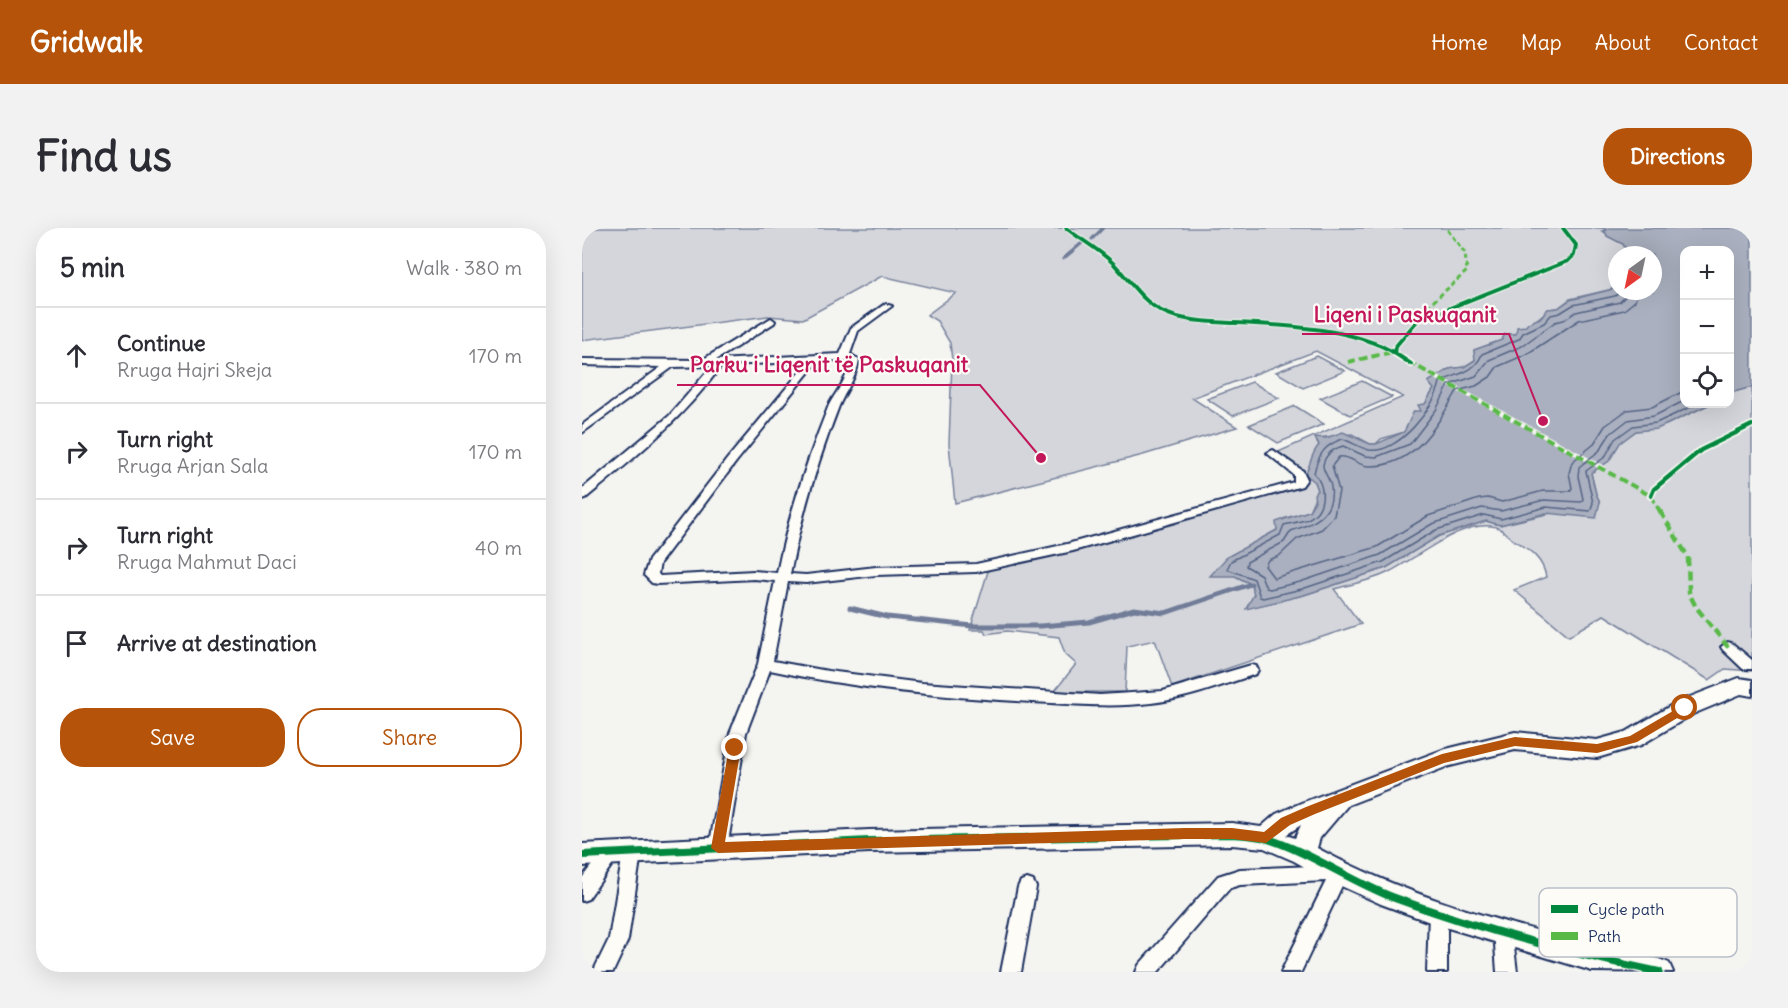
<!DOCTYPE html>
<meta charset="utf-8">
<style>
:root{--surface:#fff;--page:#f2f2f3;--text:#2b2b33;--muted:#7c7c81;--line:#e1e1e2;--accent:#b45309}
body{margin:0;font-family:Delius,sans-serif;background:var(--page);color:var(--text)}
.controls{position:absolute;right:18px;top:18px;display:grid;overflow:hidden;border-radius:12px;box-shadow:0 6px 24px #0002}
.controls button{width:54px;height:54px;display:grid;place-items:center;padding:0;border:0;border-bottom:2px solid var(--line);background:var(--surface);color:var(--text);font:30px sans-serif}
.compass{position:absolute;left:1026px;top:18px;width:54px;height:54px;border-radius:50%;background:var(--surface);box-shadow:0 6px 24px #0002;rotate:213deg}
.stop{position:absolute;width:18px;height:18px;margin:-14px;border:4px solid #b45309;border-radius:50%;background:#fff}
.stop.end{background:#b45309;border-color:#fff;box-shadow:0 2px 6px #0008}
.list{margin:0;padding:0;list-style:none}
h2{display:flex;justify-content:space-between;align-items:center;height:78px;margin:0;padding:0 24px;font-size:26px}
h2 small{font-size:20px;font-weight:400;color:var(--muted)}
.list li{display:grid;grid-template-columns:39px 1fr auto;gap:18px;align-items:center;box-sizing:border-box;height:96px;padding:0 24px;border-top:2px solid var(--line)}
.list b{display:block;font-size:22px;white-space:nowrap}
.list p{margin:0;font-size:20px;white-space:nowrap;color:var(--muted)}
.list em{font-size:20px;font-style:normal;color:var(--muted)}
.actions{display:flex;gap:12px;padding:18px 24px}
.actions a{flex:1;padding:14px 0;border:2px solid var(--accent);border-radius:24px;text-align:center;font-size:21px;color:var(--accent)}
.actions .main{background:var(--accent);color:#fff}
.icon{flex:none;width:33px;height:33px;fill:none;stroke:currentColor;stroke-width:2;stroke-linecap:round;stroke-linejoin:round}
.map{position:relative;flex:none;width:1170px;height:744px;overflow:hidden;border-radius:24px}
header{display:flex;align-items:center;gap:36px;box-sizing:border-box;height:84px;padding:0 30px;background:var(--accent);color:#fff}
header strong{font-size:28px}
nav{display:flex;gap:33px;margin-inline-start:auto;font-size:21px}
.intro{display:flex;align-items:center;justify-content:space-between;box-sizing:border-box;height:144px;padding:0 36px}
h1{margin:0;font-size:42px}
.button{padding:15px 27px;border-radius:24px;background:var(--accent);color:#fff;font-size:21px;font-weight:700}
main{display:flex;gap:36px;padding:0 36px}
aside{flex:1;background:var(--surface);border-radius:24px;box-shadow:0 6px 24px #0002}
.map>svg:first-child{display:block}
</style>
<header>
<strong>Gridwalk</strong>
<nav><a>Home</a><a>Map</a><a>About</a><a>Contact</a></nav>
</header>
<div class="intro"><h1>Find us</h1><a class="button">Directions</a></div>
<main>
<aside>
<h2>5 min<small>Walk · 380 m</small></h2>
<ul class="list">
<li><svg class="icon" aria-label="ahead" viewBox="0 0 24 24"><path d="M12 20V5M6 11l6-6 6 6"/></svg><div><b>Continue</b><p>Rruga Hajri Skeja</p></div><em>170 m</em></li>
<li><svg class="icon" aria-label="right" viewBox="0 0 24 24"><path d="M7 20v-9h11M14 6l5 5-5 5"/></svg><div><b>Turn right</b><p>Rruga Arjan Sala</p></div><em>170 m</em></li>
<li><svg class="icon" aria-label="right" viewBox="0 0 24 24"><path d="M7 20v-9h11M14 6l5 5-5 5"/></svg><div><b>Turn right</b><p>Rruga Mahmut Daci</p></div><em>40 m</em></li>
<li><svg class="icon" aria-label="arrive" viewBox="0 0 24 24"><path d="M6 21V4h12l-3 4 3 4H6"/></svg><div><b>Arrive at destination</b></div></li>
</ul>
<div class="actions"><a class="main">Save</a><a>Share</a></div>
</aside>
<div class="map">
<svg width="1170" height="744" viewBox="0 0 1170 744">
<rect width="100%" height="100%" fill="#f4f4f1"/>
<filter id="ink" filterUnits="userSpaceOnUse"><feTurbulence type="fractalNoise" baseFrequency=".0167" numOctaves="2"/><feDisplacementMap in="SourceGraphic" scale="12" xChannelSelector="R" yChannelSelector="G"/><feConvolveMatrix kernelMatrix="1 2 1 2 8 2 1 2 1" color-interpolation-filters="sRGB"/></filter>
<g filter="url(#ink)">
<g fill="#d4d6db" stroke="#78829c" stroke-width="1.5">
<path d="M0 0H1022L1025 8 1041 16 1045 24 1042 27H1035V60L988 71 976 80 966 81C957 92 945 98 934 106H923L920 112 892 122 893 132 882 139 867 141 847 155 852 161 839 183 831 188 822 204 799 211 794 216H788L770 206 733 210 737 217C724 238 728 239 736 262L727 283 701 291 695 302 645 329 653 348 669 356 672 366 665 380 722 367 804 340 857 308 904 293 918 297 1018 274 1014 266 1009 245 1027 233 1037 215 1054 203 1084 197 1128 176H1148V165L1170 159V443L1143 441 1127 452 1022 387 987 408 932 362 964 349C961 331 948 322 933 313 926 309 921 301 914 299 880 290 835 331 805 345 789 353 769 356 752 361L779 396 590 459 573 412 545 418 543 464H472L494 436 483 426 477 409 425 403 404 406 402 402H388L407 340 496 322 721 257 694 225 821 169 734 123 610 170 655 199 561 227 373 275 367 216 370 132 368 115 355 93 345 87 374 65 300 48 221 91 186 88 0 112Z"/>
<path d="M735 128 763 143 721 160 694 144Z"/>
<path d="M780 153 810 169 768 187 738 170Z"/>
<path d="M670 154 697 170 651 188 625 171Z"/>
<path d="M713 178 742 196 696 215 667 197Z"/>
</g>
<path fill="#aab0bf" stroke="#717c98" stroke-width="1.5" d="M1021 0H1170V159L1148 165V22H1102V176H1128L1075 201 1054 203 1038 215 1027 233 1009 245 1014 266 1018 274 1014 290 964 285 918 297 904 293 857 308 804 340 722 367 664 381 672 366 669 356 653 348H628L645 329 695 302 694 294 727 283 733 273 732 266 736 262 733 254 723 246C729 237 728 227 737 217L733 209 744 210 761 204 788 216H794L822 204 832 183H839L836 177 843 176 852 161 846 154 867 141 882 139 893 132 892 122 920 112 923 106H934L935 99 944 98 946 95 958 90 966 81 976 80 988 72 1035 60V63H1071V27H1041L1045 25 1041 23 1043 20 1041 16 1025 8 1024 5 1020 3 1024 2Z"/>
<path fill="#f4f4f1" d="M853 146 1024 239 1020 242 849 149Z"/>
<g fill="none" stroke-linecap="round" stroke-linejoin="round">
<g stroke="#546385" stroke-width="1.5">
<path d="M1040 63 1033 68 991 77 978 85 969 87 962 95 941 105 937 111 900 126C893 145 874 146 858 154 854 178 816 227 787 222 779 220 769 214 761 211 743 216 736 227 732 245 744 259 744 282 726 291 718 294 710 295 702 297L698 307 649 333 645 341 672 351 678 369 681 370 720 361 801 334 854 302 902 287 919 291 964 279 1008 283 1011 275 1004 243 1023 229 1033 211 1051 198 1074 195 1115 176"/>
<path d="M1048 63 1038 74 994 84 982 92 973 94 940 118 907 132 894 148 867 157 854 182 828 216 794 229 783 228 761 218C751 221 743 226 741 237 741 245 748 250 749 259 753 287 731 296 709 303L702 314 665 334 664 338 679 347 684 360 688 361 718 354 798 327 850 296 900 280 919 283 962 272 999 274 1001 271 996 248 997 239 1017 223 1028 206 1046 192 1072 188 1102 173"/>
<path d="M1057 63 1053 73 1042 82 997 92 945 126 915 139 908 149 894 158 875 163C855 197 833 239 787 238 776 238 768 227 757 229L750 238 757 263 752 288 740 301 715 311 697 328 686 332 683 338 692 350 795 319 846 288 897 271 906 270 920 274 961 263H988L990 260 987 245 990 234 1011 217 1023 198 1045 182 1070 179 1102 163"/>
</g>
<g stroke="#717c98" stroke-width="3">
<path d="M510 11 521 0"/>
<path d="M481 31 500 15"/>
</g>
<path stroke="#717c98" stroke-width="5" d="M268 380 305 389 391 398H458L507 394 552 381 583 385 669 356"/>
<g stroke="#1b2f5e" stroke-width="4">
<g id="street">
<path d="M303 76 310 78 276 103 268 126 277 132C274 151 264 161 257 178 236 232 219 289 208 346L224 347 294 339 394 336 485 316 712 254V247L685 225 691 222 721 243 725 251 720 258 491 323 394 344 294 347 224 355 206 354 191 433 246 443 340 455 518 467 581 463 669 437 674 438 676 442 674 446C640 457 605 471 569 475 530 480 490 476 450 474 362 469 274 461 188 442L164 505 145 620 142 625 136 627 130 625 127 620 148 505 176 436 193 353 172 351 75 356 70 355 62 347 67 332 146 230 226 134 140 137C102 189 54 229 4 270L0 271V261L87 188 130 138 91 139 0 205V197L79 139 0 137V131L120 132 189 90 193 93 192 95 134 132 258 126 269 100ZM266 132C269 148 254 163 247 177 226 229 206 290 195 345L172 343 78 348 76 346 78 335 154 234 236 133Z"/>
<path d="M1146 414 1151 416 1170 432V441H1161L1141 422 1139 419Z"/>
<path d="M50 617 56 620 59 625 46 712 31 744H11L27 711 41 625 44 620Z"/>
<path d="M28 618 34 621 37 626 34 631 6 671 0 673V650L22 621Z"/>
<path d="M757 637 763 639 766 645 719 744H699L744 653 658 657 648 660 576 744H554L557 737 636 648 658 641Z"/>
<path d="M445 651 451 653 454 659 439 744H419L436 659 439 653Z"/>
<path d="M856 677 863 679 865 685V744H845L847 685 849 679Z"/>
<path d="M921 694 928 697 930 703 935 744H915L912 703 914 697Z"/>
</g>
</g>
<g stroke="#1b2f5e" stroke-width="4">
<path id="secondary" d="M1157 450 1170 452V468L1159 466 1111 486 1059 517 1015 530 933 522 864 539 766 577 738 610 735 620C838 676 963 707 1077 731L1087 735 1091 744 1010 743 856 697 799 676 748 653 712 633 682 620 650 617 287 624 0 638V616L287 602 650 595 679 599 694 586 719 575 860 522 933 504 1015 512 1044 504 1095 474ZM719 597 713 610 704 607Z"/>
</g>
<use href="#street" fill="#fdfcf7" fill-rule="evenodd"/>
<use href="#secondary" fill="#fdfcf7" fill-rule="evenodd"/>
<g stroke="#58b947" stroke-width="3" stroke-dasharray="5 3" stroke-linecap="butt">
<path d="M836 92 843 81 885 43 883 25 864 0"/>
<path d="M803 126 811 124"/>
</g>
<g stroke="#58b947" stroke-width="4" stroke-dasharray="8 4" stroke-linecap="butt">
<path d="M766 134 810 124"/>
<path d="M827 134 1069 268 1079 285"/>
</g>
<path stroke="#58b947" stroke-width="4.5" stroke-dasharray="9 4.5" stroke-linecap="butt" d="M1078 283 1106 329 1107 365 1114 379 1146 419"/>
<g stroke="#fdfcf7" stroke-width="6">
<g id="cycleway-far2">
<path d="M484 0C499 12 518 22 532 36 550 55 563 79 589 87 610 94 631 94 653 95 700 97 774 100 814 126"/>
<path d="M812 125 813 119 835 93 986 33 992 27 994 17 981 0"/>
</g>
</g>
<g stroke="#fdfcf7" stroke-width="8">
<g id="cycleway-far1">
<path d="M811 124 829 136"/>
<path d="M1069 268 1072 261 1119 222 1170 197"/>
</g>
</g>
<g stroke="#fdfcf7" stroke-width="11">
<path id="cycleway" d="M0 627 287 613 650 606C662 607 675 607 686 611 729 625 767 652 810 669 896 701 987 725 1077 744"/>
</g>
<use href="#cycleway-far2" stroke="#00873e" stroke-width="4"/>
<use href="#cycleway-far1" stroke="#00873e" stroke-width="4.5"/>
<use href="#cycleway" stroke="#00873e" stroke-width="8"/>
</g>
</g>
<path fill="#b45309" d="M1103 476 1107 477V483L1055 514 1015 525 933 518 862 535 733 586 708 597 684 615 650 611H603L136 625 129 620 147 520 153 515 159 520 143 614 603 600H650L682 604 699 590 724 579 860 526 933 509 1015 516 1048 508Z"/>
<rect x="957" y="660" width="198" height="69" rx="9" fill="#fdfcf7" stroke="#b9bec9" stroke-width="1.5"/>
<rect x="969" y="677" width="27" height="8" fill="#00873e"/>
<rect x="969" y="704" width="27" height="8" fill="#58b947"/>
<g font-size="16" fill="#1b2f5e">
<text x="1006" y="687">Cycle path</text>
<text x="1006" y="714">Path</text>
</g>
<path fill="none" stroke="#c2185b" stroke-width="2" d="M961 193L927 106H720M459 230L398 157H95"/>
<g fill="#c2185b" stroke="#fdfcf7" stroke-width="2">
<circle cx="961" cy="193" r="6"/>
<circle cx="459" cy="230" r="6"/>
</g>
<g font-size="22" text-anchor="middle" font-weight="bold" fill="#c2185b" stroke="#fdfcf7" stroke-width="4.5" stroke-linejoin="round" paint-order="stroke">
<text x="823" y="94">Liqeni i Paskuqanit</text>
<text x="247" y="144">Parku i Liqenit të Paskuqanit</text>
</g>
</svg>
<div class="controls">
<button>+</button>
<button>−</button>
<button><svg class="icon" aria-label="locate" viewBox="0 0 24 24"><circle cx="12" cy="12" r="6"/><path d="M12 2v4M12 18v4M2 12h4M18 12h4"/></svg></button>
</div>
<svg class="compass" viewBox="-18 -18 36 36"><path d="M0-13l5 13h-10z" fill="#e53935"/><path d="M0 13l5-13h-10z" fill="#7c7c81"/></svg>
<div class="stop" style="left:1103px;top:480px"></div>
<div class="stop end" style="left:153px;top:520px"></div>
</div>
</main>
